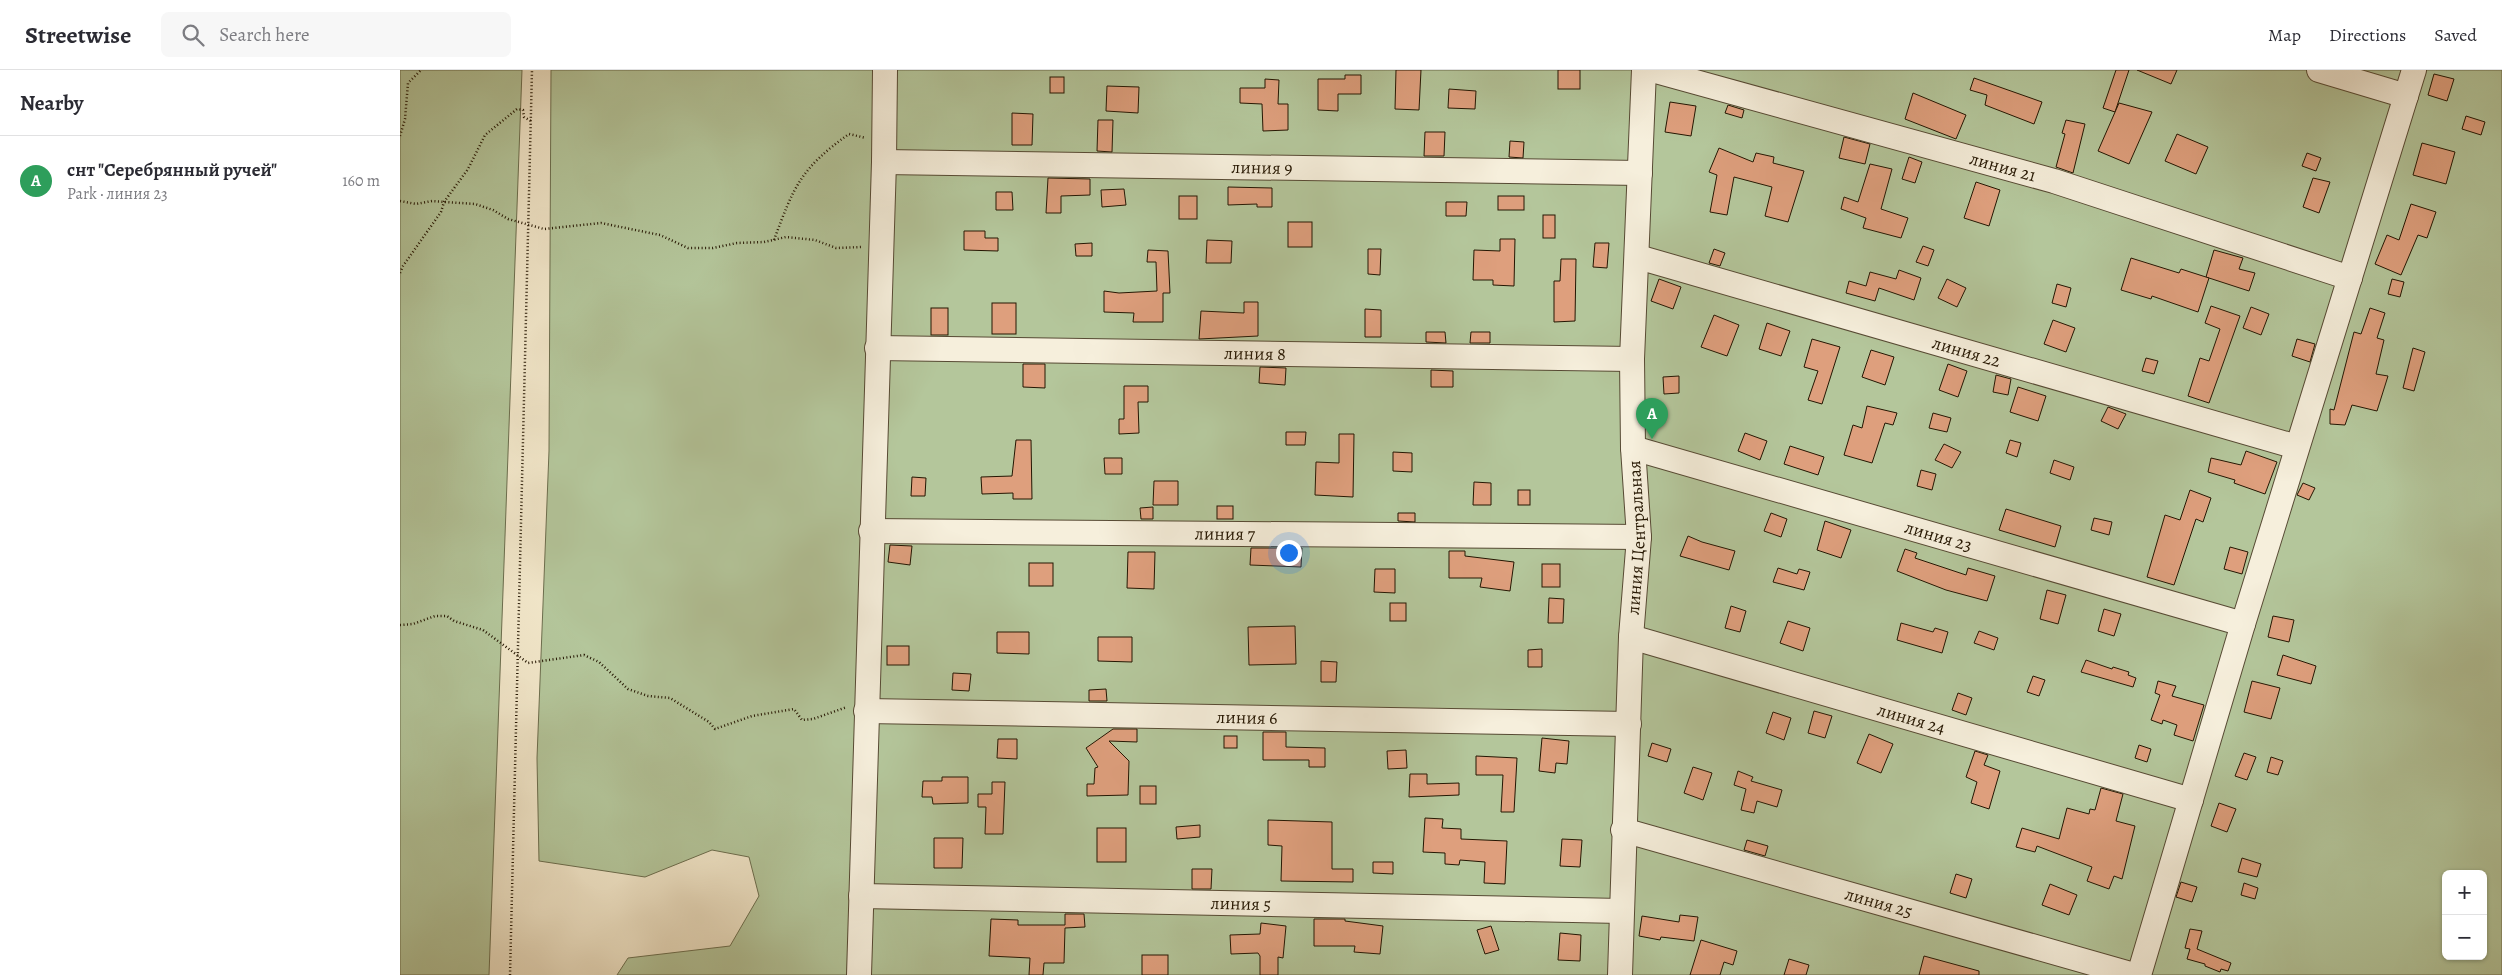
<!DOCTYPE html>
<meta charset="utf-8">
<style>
:root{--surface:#fff;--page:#f7f7f7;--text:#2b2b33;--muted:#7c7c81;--line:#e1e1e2;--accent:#d93025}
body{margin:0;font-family:Alegreya,serif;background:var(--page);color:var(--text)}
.controls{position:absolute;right:15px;bottom:15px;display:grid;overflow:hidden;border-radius:8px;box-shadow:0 1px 4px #0004}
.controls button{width:45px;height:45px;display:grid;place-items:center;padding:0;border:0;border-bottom:1px solid var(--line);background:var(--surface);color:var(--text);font:25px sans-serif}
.you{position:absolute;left:888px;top:482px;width:18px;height:18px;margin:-12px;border:4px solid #fff;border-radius:50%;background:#1a73e8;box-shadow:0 0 0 8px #1a73e833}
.badge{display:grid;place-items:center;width:32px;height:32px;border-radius:50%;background:var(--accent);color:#fff;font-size:16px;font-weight:700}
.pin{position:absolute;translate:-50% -41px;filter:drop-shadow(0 1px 2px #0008)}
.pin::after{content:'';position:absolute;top:26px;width:18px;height:15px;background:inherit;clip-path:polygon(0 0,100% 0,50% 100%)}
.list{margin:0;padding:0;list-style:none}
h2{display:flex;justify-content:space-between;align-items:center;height:65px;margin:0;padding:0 20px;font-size:21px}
h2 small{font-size:16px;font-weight:400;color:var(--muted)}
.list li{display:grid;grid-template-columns:32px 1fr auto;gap:15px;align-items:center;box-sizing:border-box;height:90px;padding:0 20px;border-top:1px solid var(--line)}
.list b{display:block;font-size:19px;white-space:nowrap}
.list p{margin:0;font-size:16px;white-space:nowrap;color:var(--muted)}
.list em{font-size:16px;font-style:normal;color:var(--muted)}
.icon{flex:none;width:28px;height:28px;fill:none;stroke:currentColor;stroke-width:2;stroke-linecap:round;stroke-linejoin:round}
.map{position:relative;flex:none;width:2102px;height:905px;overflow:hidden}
header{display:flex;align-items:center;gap:30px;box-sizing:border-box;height:70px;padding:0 25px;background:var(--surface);border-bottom:1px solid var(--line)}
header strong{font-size:24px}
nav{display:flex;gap:28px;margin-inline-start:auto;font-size:18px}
.search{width:350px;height:45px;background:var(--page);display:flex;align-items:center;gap:12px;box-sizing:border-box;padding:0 18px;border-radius:8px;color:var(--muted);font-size:19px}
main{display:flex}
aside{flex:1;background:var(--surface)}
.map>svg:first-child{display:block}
</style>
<header>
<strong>Streetwise</strong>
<div class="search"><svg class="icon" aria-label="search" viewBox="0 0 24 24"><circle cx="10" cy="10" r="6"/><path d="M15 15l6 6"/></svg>Search here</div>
<nav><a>Map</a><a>Directions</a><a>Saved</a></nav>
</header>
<main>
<aside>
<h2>Nearby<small></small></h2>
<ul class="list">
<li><span class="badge" style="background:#2e9e5b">A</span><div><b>снт &quot;Серебрянный ручей&quot;</b><p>Park · линия 23</p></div><em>160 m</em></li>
</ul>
</aside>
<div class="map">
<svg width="2102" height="905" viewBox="0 0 2102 905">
<rect width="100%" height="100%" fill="#f1e6c9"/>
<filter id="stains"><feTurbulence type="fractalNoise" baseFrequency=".004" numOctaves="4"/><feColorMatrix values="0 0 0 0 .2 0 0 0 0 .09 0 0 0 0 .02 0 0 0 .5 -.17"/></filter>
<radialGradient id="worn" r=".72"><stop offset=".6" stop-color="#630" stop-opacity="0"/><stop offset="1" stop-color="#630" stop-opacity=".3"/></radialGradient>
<g fill="#b4c69b" stroke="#6c6e4e" fill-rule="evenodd">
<path d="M0 0H122L89 905H0Z"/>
<path d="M151 0H2102V905H217L228 888 330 876 359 826 349 787 312 780 245 807 139 791 137 688 149 381ZM2046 804H2083V886H2046Z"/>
</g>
<g fill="#de9f7d" stroke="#241602">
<path d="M996 0H1021L1019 40 995 39Z"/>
<rect x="1158" y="0" width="22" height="19"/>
<path d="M1716 0H1729L1715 42 1703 38Z"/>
<path d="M1737 0H1777L1771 14Z"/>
<path d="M2034 4 2054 9 2047 31 2028 25Z"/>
<path d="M945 5H961V24H938V41L918 40V9H945Z"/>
<rect x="650" y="7" width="14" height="16"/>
<path d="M1574 8 1642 32 1634 54 1585 35 1587 25 1570 20Z"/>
<path d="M865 9 879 10 878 34H888V60L863 61 862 34 840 33V18H865Z"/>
<path d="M707 16 739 17 738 43 706 41Z"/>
<path d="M1049 19 1076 21 1075 39 1048 38Z"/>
<path d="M1513 23 1566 45 1556 69 1505 49Z"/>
<path d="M1270 32 1296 36 1291 66 1265 62Z"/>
<path d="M1719 33 1752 42 1729 94 1698 81Z"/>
<path d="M1328 35 1344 40 1342 48 1325 43Z"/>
<path d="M612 43 633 44 632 75H612Z"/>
<path d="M2066 46 2085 52 2081 65 2062 59Z"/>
<path d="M698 50H713L712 82 697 81Z"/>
<path d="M1666 50 1685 54 1673 103 1656 97 1665 64 1662 63Z"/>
<path d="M1025 62H1045L1044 86H1024Z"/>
<path d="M1777 64 1808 77 1796 104 1765 91Z"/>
<path d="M1444 67 1470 74 1465 94 1439 88Z"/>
<path d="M1110 71 1124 72 1123 88 1109 87Z"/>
<path d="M2022 73 2055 82 2046 114 2013 105Z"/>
<path d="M1319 78 1353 92 1356 83 1374 87 1373 93 1404 101 1388 152 1365 146 1372 117 1334 107 1327 145 1310 142 1317 105 1309 102Z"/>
<path d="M1907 83 1921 88 1916 101 1902 96Z"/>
<path d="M1509 87 1522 92 1515 113 1502 109Z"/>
<path d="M1470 94 1492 99 1481 139 1508 148 1501 168 1463 158 1466 148 1441 139 1444 127 1458 132Z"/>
<path d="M648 108 690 109V125L661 126V143H646Z"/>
<path d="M1913 108 1930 112 1919 143 1903 137Z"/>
<path d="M1576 112 1600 120 1589 156 1564 148Z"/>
<path d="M828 117 872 118V137H857V134L828 135Z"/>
<path d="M724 119 726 135 702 137 701 120Z"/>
<path d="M596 122H612L613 140H596Z"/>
<rect x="779" y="126" width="18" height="23"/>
<rect x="1098" y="126" width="26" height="14"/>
<path d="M1046 132H1067L1066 146H1046Z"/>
<path d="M2011 134 2036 142 2027 168 2018 165 2001 205 1975 194 1987 165 1999 170Z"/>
<rect x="1143" y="145" width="12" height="23"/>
<rect x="888" y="152" width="24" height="25"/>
<path d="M564 161H585V168H598V181L564 180Z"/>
<path d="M1100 169H1115L1114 216 1093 215V210H1073L1074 180 1100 181Z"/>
<path d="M807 170 832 171 831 193H806Z"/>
<path d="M692 173V186H676L675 174Z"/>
<path d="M1195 173H1209L1207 198 1193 197Z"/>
<path d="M1523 176 1534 180 1528 196 1516 192Z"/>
<path d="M968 179H981L980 205 968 204Z"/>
<path d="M1314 179 1325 183 1320 196 1309 193Z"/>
<path d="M748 180 768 181 770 223H763V252H733L734 243 704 242V221L719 223 757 221 756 192H747Z"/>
<path d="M1814 180 1843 188 1839 199 1855 203 1849 221 1806 207Z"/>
<path d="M1731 188 1779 203 1781 199 1809 208 1798 242 1752 226 1751 229 1721 220Z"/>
<path d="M1161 189H1176L1175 251 1154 252V211H1160Z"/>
<path d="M1499 200 1521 208 1514 230 1479 218 1475 231 1446 223 1449 211 1466 216 1470 202 1496 209Z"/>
<path d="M1259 209 1281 217 1273 239 1251 231Z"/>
<path d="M1547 209 1566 218 1557 237 1538 228Z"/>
<path d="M1992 209 2004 212 2000 227 1988 224Z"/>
<path d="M1657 214 1671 218 1666 237 1652 233Z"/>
<path d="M844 232H858V266L799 269 801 241 844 243Z"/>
<rect x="592" y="233" width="24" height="31"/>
<path d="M1811 236 1840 246 1809 333 1788 326 1800 288 1809 291 1820 259 1805 253Z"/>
<path d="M1851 237 1869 244 1861 265 1843 258Z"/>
<rect x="531" y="238" width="17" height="27"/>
<path d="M1970 238 1985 243 1977 268 1984 270 1976 304 1988 306 1977 341 1952 335 1945 355 1930 354V339L1934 340 1954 262 1961 264Z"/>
<path d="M965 239 981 240V267H965Z"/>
<path d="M1314 245 1339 255 1327 286 1301 277Z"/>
<path d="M1653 250 1675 258 1666 282 1644 274Z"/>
<path d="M1367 253 1390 261 1381 286 1359 279Z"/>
<path d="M1026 262H1045L1046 273 1026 272Z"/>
<path d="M1071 262H1090V273H1070Z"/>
<path d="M1412 269 1440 277 1422 334 1408 330 1418 301 1404 297Z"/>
<path d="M1897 269 1915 274 1910 292 1892 286Z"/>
<path d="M2013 278 2025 282 2014 321 2003 318Z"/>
<path d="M1471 280 1494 287 1485 315 1462 307Z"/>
<path d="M1746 288 1758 291 1754 304 1742 301Z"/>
<path d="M623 294H645V318L623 317Z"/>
<path d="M1548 294 1567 301 1558 327 1539 320Z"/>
<path d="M860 297 886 298 885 315 859 313Z"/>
<path d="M1031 300 1053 301V317H1031Z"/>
<path d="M1596 305 1611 309 1608 325 1593 322Z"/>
<path d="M1279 306V323L1264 324 1263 307Z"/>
<path d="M724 316H748V332H738L739 363 719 364V349H724Z"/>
<path d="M1618 317 1646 326 1638 351 1610 342Z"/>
<path d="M1467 336 1497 343 1493 355 1485 353 1472 393 1444 385 1453 355 1462 358Z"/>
<path d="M1708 337 1726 344 1718 359 1701 351Z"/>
<path d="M1533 343 1551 348 1547 362 1529 358Z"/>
<path d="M886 362H906L905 375H886Z"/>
<path d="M1345 363 1367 371 1360 390 1338 381Z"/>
<path d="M939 364H954L953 427 915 425 916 392 939 393Z"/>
<path d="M616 370H631L632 429H613V423L582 424 581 407 612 406Z"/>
<path d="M1610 370 1621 373 1617 387 1606 383Z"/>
<path d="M1544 374 1561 382 1552 398 1535 390Z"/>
<path d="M1390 376 1424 387 1418 405 1384 394Z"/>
<path d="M1846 381 1877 392 1865 424 1834 413 1835 410 1808 402 1811 388 1841 395Z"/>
<path d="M993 382 1012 383V402L993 401Z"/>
<path d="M704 388H722V404H705Z"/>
<path d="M1654 390 1674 397 1670 410 1650 403Z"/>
<path d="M1521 400 1536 404 1532 420 1517 416Z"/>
<path d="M512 407 526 408 525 426H511Z"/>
<path d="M754 411H778V435H753Z"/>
<path d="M1074 412 1091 413V435H1073Z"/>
<path d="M1903 413 1915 418 1909 430 1897 425Z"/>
<rect x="1118" y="420" width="12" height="15"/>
<path d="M1790 420 1811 428 1803 452 1796 449 1774 515 1747 507 1765 445 1780 450Z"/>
<rect x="817" y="436" width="16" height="13"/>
<path d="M753 437V449H741L740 438Z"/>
<path d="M1606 439 1661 456 1655 477 1599 460Z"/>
<path d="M998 443H1015V452L998 451Z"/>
<path d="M1371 443 1387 449 1381 467 1364 461Z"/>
<path d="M1694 448 1712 452 1709 465 1691 460Z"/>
<path d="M1425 451 1451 460 1441 488 1417 480Z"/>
<path d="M1288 466 1302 472 1335 481 1329 500 1280 486Z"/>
<path d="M490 475 512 476 510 495 488 492Z"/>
<path d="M1830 477 1848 482 1842 504 1824 499Z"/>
<path d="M851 478H902L901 497 850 495Z"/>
<path d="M1505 479 1517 483 1515 488 1566 505 1568 498 1595 506 1587 531 1546 520 1497 501Z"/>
<path d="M1049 481H1065V486L1114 492 1110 521 1080 517 1082 508H1049Z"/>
<path d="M728 482H755L754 519 727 518Z"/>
<rect x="629" y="493" width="24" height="23"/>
<rect x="1142" y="494" width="18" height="23"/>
<path d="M1378 498 1397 504 1399 499 1410 502 1404 520 1373 512Z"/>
<path d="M975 499H995V523L974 522Z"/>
<path d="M1647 520 1666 525 1658 554 1640 549Z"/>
<path d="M1149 528 1164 529 1163 553H1148Z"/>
<rect x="990" y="533" width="16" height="18"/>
<path d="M1331 536 1346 541 1340 562 1325 558Z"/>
<path d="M1704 539 1721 544 1714 566 1698 561Z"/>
<path d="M1873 546 1894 550 1889 572 1868 567Z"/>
<path d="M1388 551 1410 558 1403 581 1380 573Z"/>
<path d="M1501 553 1533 562 1535 558 1548 562 1542 583 1497 570Z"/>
<path d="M895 556 896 594 849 595 848 557Z"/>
<path d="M1579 561 1598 568 1594 580 1574 573Z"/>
<path d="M597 562H629V584L597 583Z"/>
<path d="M698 567H732V592L698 591Z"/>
<rect x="487" y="576" width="22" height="19"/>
<path d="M1142 579V597H1128V580Z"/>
<path d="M1883 585 1916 596 1911 614 1877 605Z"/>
<path d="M1686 590 1712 599 1713 597 1729 602 1728 605 1736 608 1733 617 1681 602Z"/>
<path d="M921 591 937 592 936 612H921Z"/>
<path d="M553 603 571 604 569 621 552 620Z"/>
<path d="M1633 606 1645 610 1639 626 1627 622Z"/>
<path d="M1758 611 1776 616 1772 626 1804 635 1793 671 1774 665 1777 655 1763 650 1762 654 1751 650 1760 625 1755 623Z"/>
<path d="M1852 611 1880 618 1871 649 1844 642Z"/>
<path d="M706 619 707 631H689V620Z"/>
<path d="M1558 623 1572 628 1566 645 1552 640Z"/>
<path d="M1414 641 1432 646 1425 668 1408 663Z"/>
<path d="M1373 642 1391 648 1384 670 1366 663Z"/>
<path d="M713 659H737V672L709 671 729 691 728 725 687 726V714H694L695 698 698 697 686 678Z"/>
<path d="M863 662H886V677L925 678V697H909V690H863Z"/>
<path d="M1469 664 1493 674 1481 703 1457 693Z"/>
<rect x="824" y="666" width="13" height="12"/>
<path d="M1142 668 1169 671 1167 694 1156 693 1155 703 1139 701Z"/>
<path d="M598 669H617V689L597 688Z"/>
<path d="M1252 673 1271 679 1267 692 1248 686Z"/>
<path d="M1739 675 1751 679 1747 692 1735 688Z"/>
<path d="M1006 680 1007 698 988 699 987 681Z"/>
<path d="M1575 681 1588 685 1584 695 1600 701 1589 739 1571 733 1577 712 1566 707Z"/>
<path d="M1844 683 1856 687 1847 710 1835 706Z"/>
<path d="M1076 686 1117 688 1114 742H1101L1103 705H1076Z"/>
<path d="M1871 687 1883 691 1878 705 1867 702Z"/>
<path d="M1293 697 1312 703 1303 730 1284 723Z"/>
<path d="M1338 701 1353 707 1351 711 1382 720 1377 737 1357 731 1354 743 1341 740 1346 719 1334 715Z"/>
<path d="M1010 704H1027V714L1059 713V725L1009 727Z"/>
<path d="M542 707H568V733L533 734 532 727H522L523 711H542Z"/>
<path d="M592 712H605L603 764H585L586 737H578V724H592Z"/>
<rect x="740" y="716" width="16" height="18"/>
<path d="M1701 718 1723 724 1716 751 1735 756 1722 809 1714 806 1709 819 1687 811 1692 797 1637 776 1635 782 1616 777 1622 758 1659 769 1667 738 1689 744 1690 739 1695 740Z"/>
<path d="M1819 733 1836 739 1827 762 1811 756Z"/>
<path d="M1025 748 1043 749 1042 758 1061 759V769L1107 771 1105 814 1084 813 1085 792 1060 790 1059 795 1045 794V783L1023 782Z"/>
<path d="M868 750 932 752V799H953V812L881 811 882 776 868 775Z"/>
<path d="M800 755V767L777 769 776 757Z"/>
<rect x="697" y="758" width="29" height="34"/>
<path d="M534 768H563L562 798H534Z"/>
<path d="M1162 769 1182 770 1180 797 1160 796Z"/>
<path d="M1347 770 1368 776 1365 786 1344 780Z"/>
<path d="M1842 788 1861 794 1857 807 1838 802Z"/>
<path d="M973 792H993V804L973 803Z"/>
<path d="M792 799H812L811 819H792Z"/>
<path d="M1556 804 1572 809 1566 828 1550 823Z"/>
<path d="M1781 812 1797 817 1792 832 1776 827Z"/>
<path d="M1844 813 1858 818 1855 829 1841 825Z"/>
<path d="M1650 814 1677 825 1669 845 1642 835Z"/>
<path d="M665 844H684L685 857 665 858 664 893H644L643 905H629L630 888 589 886 591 849 618 850V855H665Z"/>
<path d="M1280 845 1298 847 1294 871 1261 867 1260 870 1239 866 1242 846 1279 852Z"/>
<path d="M914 849H945V851L983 856 980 884 954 882 955 876H914Z"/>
<path d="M861 853 886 856 883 888 878 887V905H860V886L858 883 831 884 830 865 860 864Z"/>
<path d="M1091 856 1099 880 1085 884 1077 860Z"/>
<path d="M1790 859 1802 861 1797 879 1831 893 1828 901 1821 899 1820 902 1805 896V894L1787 889 1790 879 1785 878Z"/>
<path d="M1160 863 1181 865 1180 891 1158 890Z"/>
<path d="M1301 870 1337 881 1333 895 1324 892 1320 905H1290Z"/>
<rect x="742" y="885" width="26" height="20"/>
<path d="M1524 886 1579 901V905H1519Z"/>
<path d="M1389 889 1409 895 1406 905H1384Z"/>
</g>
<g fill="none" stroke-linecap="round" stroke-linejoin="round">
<g stroke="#574a34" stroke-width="26">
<g id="minor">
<path id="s1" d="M1252 0 1654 111 1950 208"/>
<path d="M1919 0 2006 26"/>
<path id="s2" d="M484 92 1240 103"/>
<path id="s3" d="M1238 187 1897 377"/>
<path id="s4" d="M477 278 1232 289"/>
<path id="s5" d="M1233 378 1843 554"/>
<path id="s6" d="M471 461 1239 467"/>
<path id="s7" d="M1231 567 1791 730"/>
<path id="s8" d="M466 641 1229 654"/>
<path id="s9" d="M1223 760 1734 905"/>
<path id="s10" d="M461 826 1221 841"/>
<path d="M459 905 484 92 485 0"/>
<path id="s11" d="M1220 905 1231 567 1239 467 1233 378 1232 289 1244 0"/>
<path d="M1739 905 1843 554 2014 0"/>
</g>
</g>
<g stroke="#241602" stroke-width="2.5" stroke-dasharray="1 2.5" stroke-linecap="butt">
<path d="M0 66 5 49 8 13 21 0"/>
<path d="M0 131 16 134 32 131 75 134 93 140 108 149 144 159 201 153 260 165 288 178H313L337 173 364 172 386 167 415 170 436 178 463 177"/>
<path d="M374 170C394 116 401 98 449 64L466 68"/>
<path d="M0 203 3 196 41 142 44 132 68 99 85 65 117 39 123 40 124 47 131 51"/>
<path d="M0 555 13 554 35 546H47L54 551 83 560 128 593 184 585 199 592 228 619 248 626 270 628 309 652 315 659 352 646 394 639 402 650 413 649 447 637"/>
<path d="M110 905 132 0"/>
</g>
<use href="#minor" stroke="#f6efdc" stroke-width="24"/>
</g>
<g text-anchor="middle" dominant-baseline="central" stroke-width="4.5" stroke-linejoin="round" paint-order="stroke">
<g font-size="18" fill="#241602" stroke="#f6efdc">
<text stroke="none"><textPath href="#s2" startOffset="378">линия 9</textPath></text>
<text stroke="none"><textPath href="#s1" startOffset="364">линия 21</textPath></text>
<text stroke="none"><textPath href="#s3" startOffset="342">линия 22</textPath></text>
<text stroke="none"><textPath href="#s4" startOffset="378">линия 8</textPath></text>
<text stroke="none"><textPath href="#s6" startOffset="354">линия 7</textPath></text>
<text stroke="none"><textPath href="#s5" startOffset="318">линия 23</textPath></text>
<text stroke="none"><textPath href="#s11" startOffset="438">линия Центральная</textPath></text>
<text stroke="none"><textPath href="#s8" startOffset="381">линия 6</textPath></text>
<text stroke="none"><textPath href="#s7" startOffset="292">линия 24</textPath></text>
<text stroke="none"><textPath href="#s10" startOffset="380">линия 5</textPath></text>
<text stroke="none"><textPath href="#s9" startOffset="266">линия 25</textPath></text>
</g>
</g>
<rect width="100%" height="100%" filter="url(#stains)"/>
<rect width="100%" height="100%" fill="url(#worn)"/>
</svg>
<div class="controls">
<button>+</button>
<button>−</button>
</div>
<div class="you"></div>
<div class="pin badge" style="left:1252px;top:369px;background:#2e9e5b">A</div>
</div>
</main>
